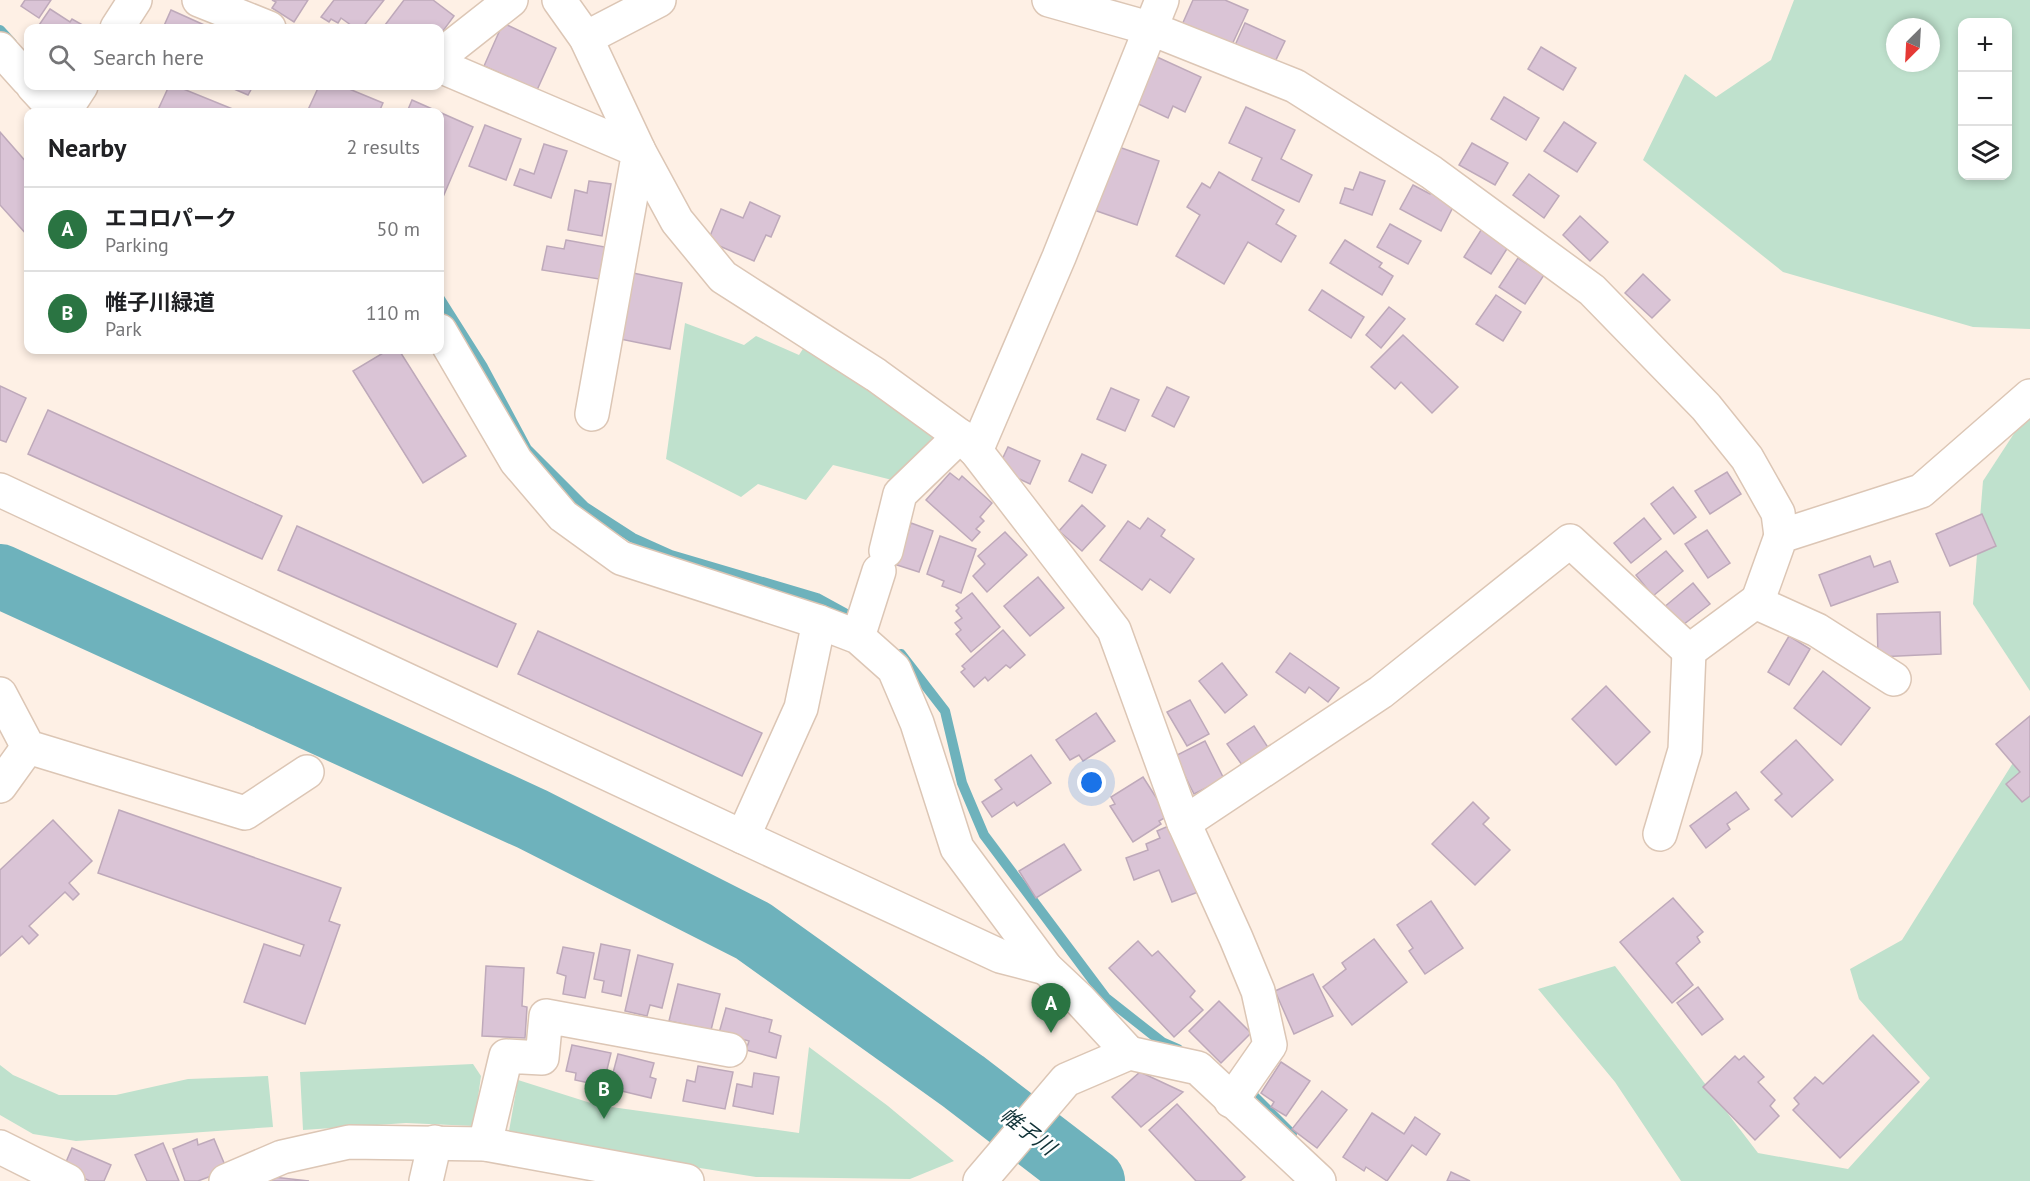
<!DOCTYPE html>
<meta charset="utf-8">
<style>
:root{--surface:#fff;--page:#f6f6f6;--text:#202124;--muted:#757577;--line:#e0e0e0;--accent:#2a7442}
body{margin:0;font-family:"PT Sans","Noto Sans JP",sans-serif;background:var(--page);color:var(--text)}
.controls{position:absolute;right:18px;top:18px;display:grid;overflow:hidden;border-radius:12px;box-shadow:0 3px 9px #0003}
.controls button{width:54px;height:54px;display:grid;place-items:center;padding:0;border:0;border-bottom:2px solid var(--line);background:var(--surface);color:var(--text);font:30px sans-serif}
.compass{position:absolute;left:1886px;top:18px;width:54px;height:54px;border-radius:50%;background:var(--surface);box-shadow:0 3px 9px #0003;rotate:204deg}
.you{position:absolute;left:1092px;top:783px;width:21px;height:21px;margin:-15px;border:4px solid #fff;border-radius:50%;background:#1a73e8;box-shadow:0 0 0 9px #1a73e833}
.badge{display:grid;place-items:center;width:39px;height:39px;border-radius:50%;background:var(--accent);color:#fff;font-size:20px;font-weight:700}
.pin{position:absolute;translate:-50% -50px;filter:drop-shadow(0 2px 3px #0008)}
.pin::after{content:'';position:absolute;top:32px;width:21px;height:18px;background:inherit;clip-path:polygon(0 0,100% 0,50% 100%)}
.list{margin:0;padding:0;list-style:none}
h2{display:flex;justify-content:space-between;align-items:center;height:78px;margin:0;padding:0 24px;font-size:26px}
h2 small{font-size:20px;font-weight:400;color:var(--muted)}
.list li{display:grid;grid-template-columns:39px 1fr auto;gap:18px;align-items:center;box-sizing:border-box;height:84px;padding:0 24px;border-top:2px solid var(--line)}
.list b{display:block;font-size:22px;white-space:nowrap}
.list p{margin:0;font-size:20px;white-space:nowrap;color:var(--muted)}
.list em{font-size:20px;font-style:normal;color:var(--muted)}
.icon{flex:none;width:33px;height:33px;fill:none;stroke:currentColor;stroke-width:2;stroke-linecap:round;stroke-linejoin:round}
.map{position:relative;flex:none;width:2030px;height:1181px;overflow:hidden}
.search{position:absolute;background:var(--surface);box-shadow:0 3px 9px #0003;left:24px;top:24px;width:420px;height:66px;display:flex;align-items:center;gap:15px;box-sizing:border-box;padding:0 21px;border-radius:12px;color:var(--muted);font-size:22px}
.panel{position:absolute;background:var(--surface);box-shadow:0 3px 9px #0003;left:24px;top:108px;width:420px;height:246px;border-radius:12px}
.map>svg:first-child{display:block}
</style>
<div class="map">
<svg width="2030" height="1181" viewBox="0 0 2030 1181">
<rect width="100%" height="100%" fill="#fef0e5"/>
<g fill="#bfe1cd" fill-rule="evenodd">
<path d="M1794 0H2030V329L1973 327 1783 272 1643 160 1685 74 1716 97 1771 60ZM1962 22H2008V176H1962ZM1895 27H1931V63H1895Z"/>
<path d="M685 323 744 345 756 336 799 355 806 344 938 432 892 480 833 465 806 500 758 484 741 497 666 459Z"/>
<path d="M2030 409V691L1973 604 1983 481Z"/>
<path d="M2030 730V1181H1681L1615 1082 1538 989 1615 966 1758 1153 1848 1169 1930 1078 1859 999 1850 969 1902 940 2021 750Z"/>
<path d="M809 1047 888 1106 954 1161 910 1179 756 1177 557 1145 509 1131 518 1080 597 1105 799 1133Z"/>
<path d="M473 1064 481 1076 474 1126 406 1123 303 1130 300 1072Z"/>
<path d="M0 1065 13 1075 59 1095H116L188 1079 268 1076 273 1127 76 1141 33 1134 0 1115Z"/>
</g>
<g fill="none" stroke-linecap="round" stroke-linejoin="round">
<g stroke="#6eb2bc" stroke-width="10">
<path d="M0 30 12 43"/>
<path d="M440 299 483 367 527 449 585 507 633 538 671 555 817 598 859 621"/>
<path d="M901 654 945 711 962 783 984 835 1106 998 1162 1042 1178 1049"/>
<path d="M1244 1086 1292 1134"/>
</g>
<path stroke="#6eb2bc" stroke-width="64" d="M0 576 532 819 753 931 964 1082 1093 1181"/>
</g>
<g fill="#dac4d6" stroke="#bea9ba" stroke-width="1.5">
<path d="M25 0H51L39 18 21 6Z"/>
<path d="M272 0H308L294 22 272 8 276 2Z"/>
<path d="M334 0H384L362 28H355L341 18 338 23 331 19 329 22 321 17Z"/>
<path d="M404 0H433L454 16 440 35V28H390L385 25Z"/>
<path d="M1193 0H1225L1248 10 1230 49 1181 27Z"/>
<path d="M50 9 70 22 72 19 88 28H37Z"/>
<path d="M171 10 211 28H163Z"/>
<path d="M503 23 556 48 537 90 484 66Z"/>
<path d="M1245 23 1285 41 1271 70 1232 52Z"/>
<path d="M1541 47 1576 68 1563 90 1528 69Z"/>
<path d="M1157 57 1201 77 1185 112 1173 106 1168 118 1136 103Z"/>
<path d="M169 86H176L240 112H157Z"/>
<path d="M227 86H253L248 95Z"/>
<path d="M319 86H342L383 103 379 112H307Z"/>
<path d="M1504 97 1539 118 1526 140 1491 119Z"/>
<path d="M412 100 473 127 440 204V112H407Z"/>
<path d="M1246 107 1295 130 1281 159 1312 175 1299 202 1252 180 1262 158 1229 143Z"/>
<path d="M1564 122 1596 143 1577 172 1544 151Z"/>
<path d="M485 125 521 139 506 180 469 166Z"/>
<path d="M0 132 28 164V236L0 205Z"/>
<path d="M1472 143 1508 163 1495 185 1459 165Z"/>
<path d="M544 144 567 151 551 198 514 185 520 169 534 174Z"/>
<path d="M1113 145 1159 161 1137 225 1091 209Z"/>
<path d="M1219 172 1284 210 1276 224 1296 236 1281 262 1248 242 1224 284 1176 256 1200 215 1187 207 1202 183 1210 188Z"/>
<path d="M1360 172 1385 181 1372 215 1340 203 1345 188 1353 190Z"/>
<path d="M1529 174 1559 196 1544 218 1513 195Z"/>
<path d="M589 181 611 184 602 236 568 230 575 190 587 193Z"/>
<path d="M1413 185 1430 194 1433 189 1456 201 1441 231 1400 209Z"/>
<path d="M750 202 780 216 771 237 766 235 754 261 708 241 721 209 743 218Z"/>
<path d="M1580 216 1608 242 1590 261 1563 235Z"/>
<path d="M1390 224 1421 241 1408 264 1377 247Z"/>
<path d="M1483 227 1510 244 1491 274 1464 257Z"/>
<path d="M566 240 605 247 599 279 542 270 547 246 564 249Z"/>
<path d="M1345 240 1382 263 1379 267 1393 276 1382 295 1330 263Z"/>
<path d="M1518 258 1544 275 1525 304 1499 287Z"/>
<path d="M633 273 682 283 670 349 620 339Z"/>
<path d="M1643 274 1670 300 1652 318 1625 293Z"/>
<path d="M1322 290 1364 317 1351 338 1309 310Z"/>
<path d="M1496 295 1521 312 1503 341 1476 324Z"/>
<path d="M1389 307 1405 319 1381 348 1366 335Z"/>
<path d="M1403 335 1458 387 1432 413 1401 382 1395 389 1371 367Z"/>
<path d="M388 350H399L466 456 423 483 353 371Z"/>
<path d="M0 386 26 398 6 442 0 440Z"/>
<path d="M1167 387 1189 397 1174 427 1152 416Z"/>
<path d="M1111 388 1139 400 1125 431 1097 419Z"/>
<path d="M48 410 282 516 262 559 28 454Z"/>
<path d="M1008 447 1040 461 1030 484 1011 475 999 466Z"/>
<path d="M1082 454 1106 465 1092 493 1069 481Z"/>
<path d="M1727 472 1741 494 1710 514 1695 491Z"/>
<path d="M950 473 959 480 962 476 992 503 980 517 984 521 976 529 980 532 972 541 926 500Z"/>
<path d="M1673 487 1696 517 1674 534 1651 504Z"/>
<path d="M1082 505 1105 526 1082 551 1059 531Z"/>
<path d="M1982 514 1996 546 1950 566 1936 534Z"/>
<path d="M1148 518 1165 530 1161 536 1194 559 1170 593 1150 579 1142 590 1100 560 1128 521 1140 529Z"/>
<path d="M1644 518 1661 539 1631 563 1614 543Z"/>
<path d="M911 523 933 531 919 572 897 565Z"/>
<path d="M297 526 516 624 497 667 278 570Z"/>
<path d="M1707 530 1730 563 1708 578 1685 544Z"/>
<path d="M1005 532 1027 555 987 592 973 576 985 564 978 556Z"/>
<path d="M940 536 976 549 961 593 942 586 944 581 927 574Z"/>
<path d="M1666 551 1683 571 1653 596 1636 575Z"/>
<path d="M1870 556 1874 567 1890 561 1898 582 1831 606 1819 575Z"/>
<path d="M1038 577 1064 608 1030 636 1004 606Z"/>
<path d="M1693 583 1710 604 1679 628 1663 608Z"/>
<path d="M972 593 1000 627 971 652 956 634 961 630 955 623 962 618 956 611 959 608 956 605Z"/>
<path d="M1940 612 1941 654 1878 657 1877 614Z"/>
<path d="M1003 630 1025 655 1010 668 1006 665 988 681 985 677 974 687 961 672 965 669 962 666Z"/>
<path d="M538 631 762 733 742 776 518 674Z"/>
<path d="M1789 636 1810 649 1789 685 1768 672Z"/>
<path d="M1290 653 1339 688 1328 702 1309 687 1305 693 1276 672Z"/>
<path d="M1222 663 1247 695 1225 713 1199 681Z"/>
<path d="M1823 671 1870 708 1841 745 1794 708Z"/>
<path d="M1606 686 1650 732 1616 765 1572 719Z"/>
<path d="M1190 700 1209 734 1187 746 1167 712Z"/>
<path d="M1096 713 1115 741 1083 761 1079 755 1070 760 1056 740Z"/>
<path d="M2030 716V796L2022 802 2006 784 2020 772 1996 744Z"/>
<path d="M1254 726 1271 752 1245 769 1227 744Z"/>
<path d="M1796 740 1833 780 1792 817 1775 800 1782 794 1761 772Z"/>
<path d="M1205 741 1224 779 1194 794 1175 756Z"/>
<path d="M1031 755 1051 783 1017 806 1014 802 992 817 982 802 1002 789 995 780Z"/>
<path d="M1143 777 1168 816 1159 821 1161 824 1133 842 1110 806 1115 804 1111 797Z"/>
<path d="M1736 792 1749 809 1727 824 1730 829 1706 848 1690 826Z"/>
<path d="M1473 802 1489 818 1483 824 1510 850 1475 885 1432 844Z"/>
<path d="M119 810 341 888 329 921 340 925 305 1024 244 1002 264 944 300 956 304 945 98 873Z"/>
<path d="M53 820 92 861 69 883 79 894 73 900 65 892 29 926 38 935 29 944 22 936 0 956V870Z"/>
<path d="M1171 825 1198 892 1172 902 1159 870 1134 880 1126 858 1148 850 1146 844 1160 838 1157 831Z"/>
<path d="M1064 844 1081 870 1036 898 1019 871Z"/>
<path d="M1673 898 1703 932 1697 937 1700 942 1676 963 1693 985 1672 1003 1620 942Z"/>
<path d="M1431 901 1463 948 1425 974 1409 951 1413 948 1397 925Z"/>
<path d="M1374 939 1407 982 1352 1025 1323 987 1346 969 1342 963Z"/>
<path d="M1138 941 1152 956 1158 951 1195 991 1190 997 1203 1010 1174 1037 1109 968Z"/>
<path d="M601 944 630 950 621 996 602 992 604 981 594 979Z"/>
<path d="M563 947 594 953 585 998 563 994 566 976 557 973Z"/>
<path d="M638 955 673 964 662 1008 650 1005 647 1016 625 1011Z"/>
<path d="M486 966 524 968 522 1006 527 1007 525 1038 482 1036Z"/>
<path d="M1313 974 1333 1016 1294 1034 1275 991Z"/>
<path d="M678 984 720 994 711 1030 669 1021Z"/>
<path d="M1698 987 1723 1019 1702 1035 1677 1003Z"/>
<path d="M1219 1001 1251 1033 1221 1063 1189 1031Z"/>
<path d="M726 1008 772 1020 769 1032 781 1036 776 1058 746 1050 749 1041 719 1033Z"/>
<path d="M1873 1035 1919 1082 1840 1158 1793 1110 1799 1104 1794 1098 1815 1077 1823 1084Z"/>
<path d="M572 1045 611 1053 603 1086 575 1080 576 1073 566 1071Z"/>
<path d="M618 1054 654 1063 650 1077 656 1079 651 1098 609 1088Z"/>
<path d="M1735 1056 1739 1060 1744 1056 1764 1077 1758 1082 1775 1100 1770 1106 1779 1116 1755 1140 1703 1087Z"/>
<path d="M1281 1062 1310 1081 1286 1116 1271 1107 1274 1102 1261 1093Z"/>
<path d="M698 1066 733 1072 725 1109 683 1101 687 1080 695 1082Z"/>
<path d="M1140 1072 1183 1092 1141 1127 1112 1097Z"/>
<path d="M754 1073 779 1077 773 1114 733 1106 737 1084 752 1087Z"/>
<path d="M1322 1091 1347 1110 1317 1148 1292 1129Z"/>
<path d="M1177 1104 1245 1177 1240 1181H1196L1149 1130Z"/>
<path d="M1372 1113 1404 1134 1415 1117 1440 1134 1426 1155 1412 1145 1387 1181 1366 1167 1364 1171 1343 1157Z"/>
<path d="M197 1139 198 1145 214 1139 227 1170 198 1181H185L173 1149Z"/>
<path d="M163 1143 179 1181H147L135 1155Z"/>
<path d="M72 1148 111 1165 104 1181H90L63 1169Z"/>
<path d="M1451 1172 1470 1181H1447Z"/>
<path d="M273 1177 309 1181H272Z"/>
</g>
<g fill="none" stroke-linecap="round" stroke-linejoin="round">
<g stroke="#dcc6b5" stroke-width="36">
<g id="minor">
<path d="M199 0 269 28"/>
<path d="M559 0 586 38 639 151 677 221 723 277 876 375 960 436 976 451 1114 630 1184 823 1236 938 1258 991 1270 1045 1231 1101"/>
<path d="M1049 0 1152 29 1295 86 1431 172 1592 290 1706 407 1747 458 1778 513 1781 536"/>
<path d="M117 28 135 0"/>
<path d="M586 38 659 0"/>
<path d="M0 49 28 80"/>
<path d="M440 56 511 0"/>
<path d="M440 66 639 151 592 414"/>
<path d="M33 86 57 112"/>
<path d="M64 112 81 86"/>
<path d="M440 331 516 461 563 516 621 558 819 622 858 637 894 669 917 723 957 848 1046 968 1079 999 1129 1053"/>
<path d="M976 451 1059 257 1162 0"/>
<path d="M0 490 743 837 801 708 819 622"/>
<path d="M886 551 900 494 960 436"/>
<path d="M1758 600 1781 536 1921 491 2030 396"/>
<path d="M858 637 879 571"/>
<path d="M0 694 28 747 245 813 307 772"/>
<path d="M0 786 28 747"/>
<path d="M1184 823 1381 692 1570 541 1689 651 1758 600 1764 606 1817 630 1894 679"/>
<path d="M1660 834 1685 750 1689 651"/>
<path d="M743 837 1000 956 1046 968"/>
<path d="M485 1144 506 1056 542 1058 546 1016 730 1050"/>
<path d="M0 1147 68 1181"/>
<path d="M226 1181 282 1157 349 1142 485 1144 687 1181"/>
<path d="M426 1181 435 1142"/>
<path d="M980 1181 1066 1080 1129 1053 1198 1068 1319 1181"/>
</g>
</g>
<use href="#minor" stroke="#fff" stroke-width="33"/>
</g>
<g text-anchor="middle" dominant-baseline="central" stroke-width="5" stroke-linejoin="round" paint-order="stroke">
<g font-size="21" font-style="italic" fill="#0f3136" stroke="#fff">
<text transform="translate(1028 1131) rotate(38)">帷子川</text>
</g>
</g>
</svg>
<div class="controls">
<button>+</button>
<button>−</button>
<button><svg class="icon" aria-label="layers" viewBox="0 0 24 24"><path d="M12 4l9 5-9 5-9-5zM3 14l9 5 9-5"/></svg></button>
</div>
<svg class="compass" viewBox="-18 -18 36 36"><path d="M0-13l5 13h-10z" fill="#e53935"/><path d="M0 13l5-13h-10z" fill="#757577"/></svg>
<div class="you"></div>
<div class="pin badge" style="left:1051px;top:1033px">A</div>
<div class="pin badge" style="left:604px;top:1119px">B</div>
<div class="search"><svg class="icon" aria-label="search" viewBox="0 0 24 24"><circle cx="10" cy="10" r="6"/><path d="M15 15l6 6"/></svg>Search here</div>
<section class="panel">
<h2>Nearby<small>2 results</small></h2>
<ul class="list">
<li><span class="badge">A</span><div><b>エコロパーク</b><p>Parking</p></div><em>50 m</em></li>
<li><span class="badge">B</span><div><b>帷子川緑道</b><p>Park</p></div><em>110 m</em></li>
</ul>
</section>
</div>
